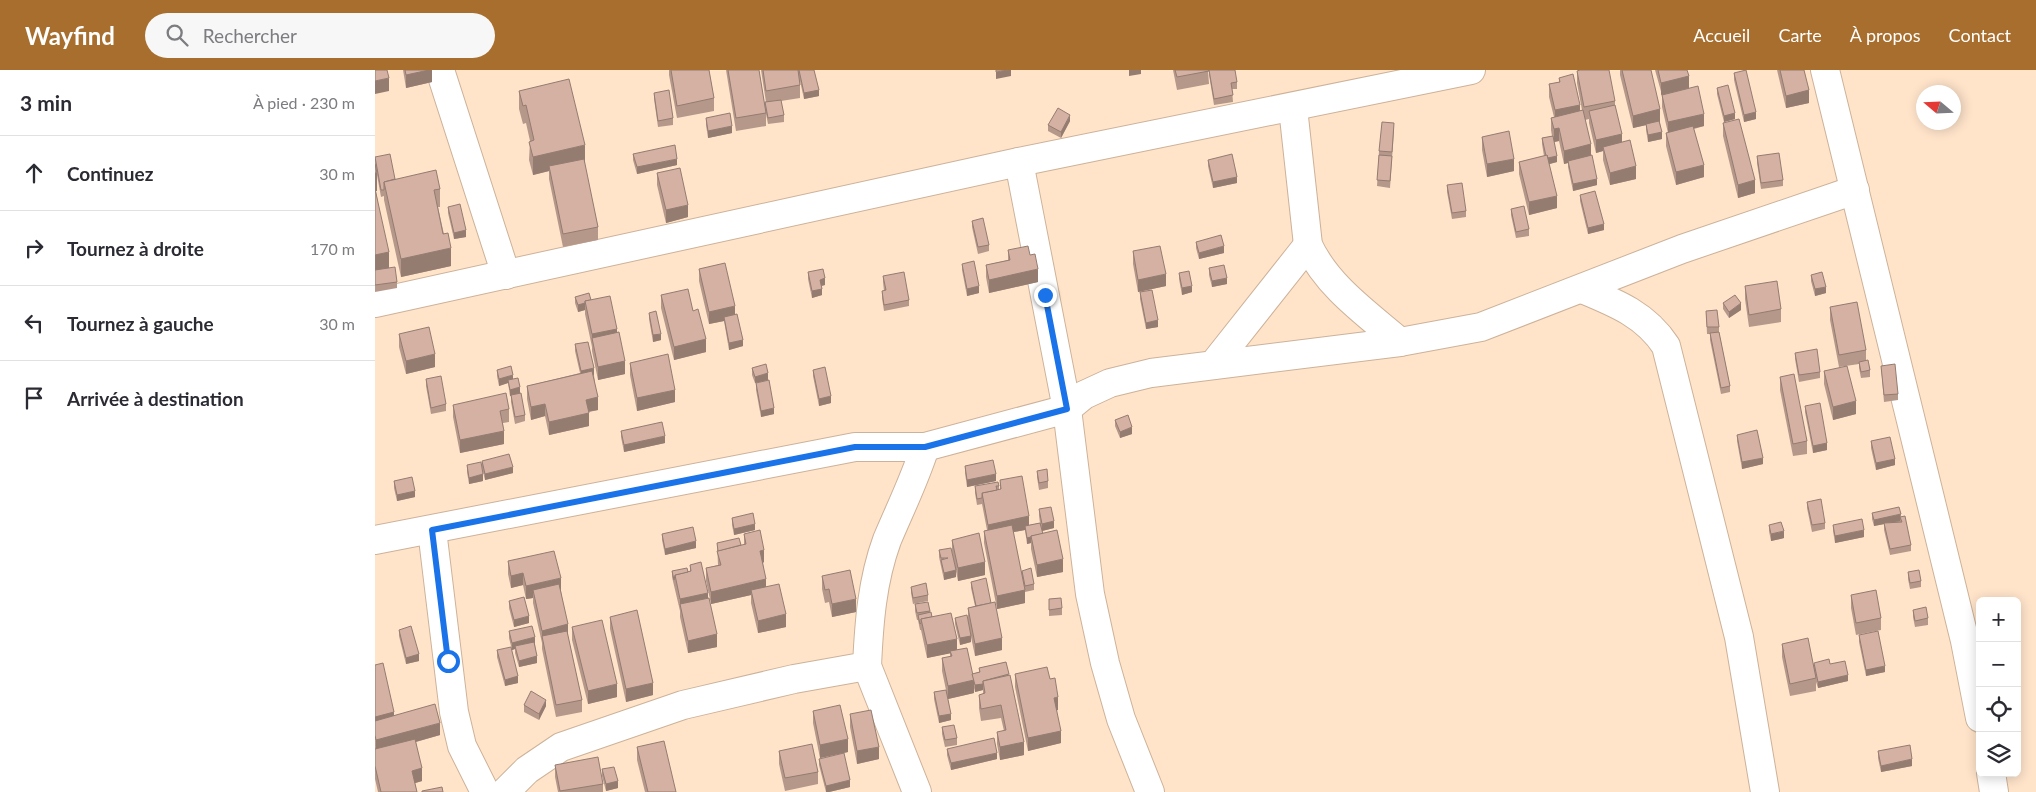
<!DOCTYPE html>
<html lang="fr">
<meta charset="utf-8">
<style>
:root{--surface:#fff;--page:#f7f7f7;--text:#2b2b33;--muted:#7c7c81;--line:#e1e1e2;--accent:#a76e2d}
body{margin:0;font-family:Lato,sans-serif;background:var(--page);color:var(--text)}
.controls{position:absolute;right:15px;bottom:15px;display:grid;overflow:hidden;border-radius:8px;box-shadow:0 2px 12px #0003}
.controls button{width:45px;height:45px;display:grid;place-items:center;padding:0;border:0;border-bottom:1px solid var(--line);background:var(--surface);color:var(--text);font:25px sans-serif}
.compass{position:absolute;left:1541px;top:15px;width:45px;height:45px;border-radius:50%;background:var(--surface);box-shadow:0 2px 12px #0003;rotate:289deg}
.stop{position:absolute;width:15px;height:15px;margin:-11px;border:4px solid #1a73e8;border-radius:50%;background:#fff}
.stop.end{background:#1a73e8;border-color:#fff;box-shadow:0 1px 5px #0008}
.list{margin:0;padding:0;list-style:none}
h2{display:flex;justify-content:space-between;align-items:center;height:65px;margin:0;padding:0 20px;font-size:21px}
h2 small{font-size:16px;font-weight:400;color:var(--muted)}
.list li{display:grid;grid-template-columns:32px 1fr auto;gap:15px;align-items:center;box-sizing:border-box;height:75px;padding:0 20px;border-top:1px solid var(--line)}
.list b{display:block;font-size:19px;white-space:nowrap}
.list em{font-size:16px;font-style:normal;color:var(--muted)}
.icon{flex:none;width:28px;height:28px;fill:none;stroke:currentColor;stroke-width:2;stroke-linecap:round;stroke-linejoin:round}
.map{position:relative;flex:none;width:1661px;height:722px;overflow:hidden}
header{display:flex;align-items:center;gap:30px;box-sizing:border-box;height:70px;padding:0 25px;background:var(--accent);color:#fff}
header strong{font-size:24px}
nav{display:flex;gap:28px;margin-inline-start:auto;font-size:18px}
.search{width:350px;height:45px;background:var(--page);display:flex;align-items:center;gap:12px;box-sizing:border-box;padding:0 18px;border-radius:28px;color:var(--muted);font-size:19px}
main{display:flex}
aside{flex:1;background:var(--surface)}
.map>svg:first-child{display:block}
</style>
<header>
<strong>Wayfind</strong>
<div class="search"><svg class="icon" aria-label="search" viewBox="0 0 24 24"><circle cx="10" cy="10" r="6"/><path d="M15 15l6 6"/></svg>Rechercher</div>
<nav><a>Accueil</a><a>Carte</a><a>À propos</a><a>Contact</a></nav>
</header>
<main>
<aside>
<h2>3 min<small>À pied · 230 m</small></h2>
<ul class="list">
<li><svg class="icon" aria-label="ahead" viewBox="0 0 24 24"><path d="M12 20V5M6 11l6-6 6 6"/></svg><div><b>Continuez</b></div><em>30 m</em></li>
<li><svg class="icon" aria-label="right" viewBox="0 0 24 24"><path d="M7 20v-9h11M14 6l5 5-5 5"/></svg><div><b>Tournez à droite</b></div><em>170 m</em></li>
<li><svg class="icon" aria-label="left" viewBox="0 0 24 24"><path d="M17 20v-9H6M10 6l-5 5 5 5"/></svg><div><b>Tournez à gauche</b></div><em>30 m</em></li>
<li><svg class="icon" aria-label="arrive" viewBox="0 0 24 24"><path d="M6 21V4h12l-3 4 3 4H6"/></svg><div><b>Arrivée à destination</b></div></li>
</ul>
</aside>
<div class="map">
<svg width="1661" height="722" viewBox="0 0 1661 722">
<rect width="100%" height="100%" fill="#ffe4ca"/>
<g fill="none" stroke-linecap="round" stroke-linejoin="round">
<g stroke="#ccb299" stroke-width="30">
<g id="minor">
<path d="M65 0 131 205"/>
<path d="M1450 0 1590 571 1605 648"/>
<path d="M918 38 933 175C952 216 991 243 1025 272"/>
<path d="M644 92 692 339 715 524 730 593 746 649 775 722"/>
<path d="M1207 219C1241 233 1271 245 1291 276L1364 567 1390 722"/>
<path d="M0 233 644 92 1096 0"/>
<path d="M838 295 933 175"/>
<path d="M57 460 79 642 87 676 110 722"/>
<path d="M0 470 480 377H550L692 339 709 325 735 313 776 303 1025 272 1106 257 1307 179 1480 120"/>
<path d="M492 596 542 722"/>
<path d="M1616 703 1619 722"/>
<path d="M130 722 152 700 186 677 308 635 419 609 492 596C494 553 497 511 512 470 525 439 540 409 550 377"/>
</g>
</g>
<use href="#minor" stroke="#fff" stroke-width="28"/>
</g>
<g fill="#b6988b">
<path d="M28 0H57V12L31 18Z"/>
<path d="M294 0H334L339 28V41L302 48 294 5Z"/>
<path d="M351 0H384L391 43V56L361 61Z"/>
<path d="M386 0H439L444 26 429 29 425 11V28L406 31 409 45V52L393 54 390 39V32H391Z"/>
<path d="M798 0H833L834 14 802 20Z"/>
<path d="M834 0 862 12V19H857L858 32 839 35 834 5Z"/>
<path d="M1245 0H1276L1285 52 1287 69 1273 72 1271 60V55L1258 58 1245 5Z"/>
<path d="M1280 0H1312L1314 18 1329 56 1319 59 1329 107 1301 115 1291 76V63H1293L1287 37V25Z"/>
<path d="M1402 0H1429L1434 33 1411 38Z"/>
<path d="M1202 1 1240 31V35L1247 72 1261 109 1235 115 1228 90V81L1221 83 1214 53V49L1210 50 1216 85 1222 115 1198 121 1193 97V93L1189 94 1184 71 1179 72 1182 92 1174 94 1182 138 1154 145 1144 104V92L1169 86 1167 74V68L1177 66 1176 60V48L1179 47 1174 27V14L1184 12V8L1205 41 1207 40 1202 13Z"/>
<path d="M1359 3 1381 49 1369 52 1359 10Z"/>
<path d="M1342 18 1360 49 1349 52 1342 24Z"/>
<path d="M144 21 209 93 223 157V170L188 177 174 109V101L158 105 154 90 155 71 151 53 148 54 144 39Z"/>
<path d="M279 23 298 48V55L283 57 279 29Z"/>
<path d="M331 48 357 63 333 68 331 55Z"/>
<path d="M695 51 686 68 673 61V55Z"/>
<path d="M1348 53 1380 123 1363 128 1348 66Z"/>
<path d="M1019 60 1015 118 1002 116 1004 81Z"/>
<path d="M1107 67 1139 101 1112 107 1107 80Z"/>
<path d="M258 84 302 95 262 104 258 90Z"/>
<path d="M1382 86 1408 110V116L1386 119 1382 93Z"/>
<path d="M0 87 20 109 65 119V137H63L76 196 26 207 9 130V126L6 127 2 105V121H1L14 198 22 212V218L0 222Z"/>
<path d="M833 90 862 113 838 118 833 96Z"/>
<path d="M282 103 313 147 291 153 282 115Z"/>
<path d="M1072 115 1091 141V147L1077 149 1072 122Z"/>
<path d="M1205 125 1229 160 1213 164 1205 131Z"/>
<path d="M73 137 91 167 79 169 73 143Z"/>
<path d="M1136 139 1154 159V166L1141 168 1136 145Z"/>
<path d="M597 151 614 175V181L603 184 597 157Z"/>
<path d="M821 172 849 183 824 189 821 178Z"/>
<path d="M633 180 655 185 663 212 614 223 611 207V195L633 190Z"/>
<path d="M758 181 791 216 763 222 758 194Z"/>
<path d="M587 194 604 223 592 226 587 200Z"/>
<path d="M834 198 852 214 837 217 834 205Z"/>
<path d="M324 199 360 244 368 276 354 280 349 251 334 254 324 211Z"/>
<path d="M433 202 450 215 447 216V225L437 228 433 209Z"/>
<path d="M804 203 817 222 807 225 804 209Z"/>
<path d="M1436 205 1451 223 1440 226 1436 211Z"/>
<path d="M508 206 534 230V236L509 241 507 228V221H509L508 212Z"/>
<path d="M1370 216 1406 239V252L1374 257 1370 229Z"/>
<path d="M765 222 783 257 771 259 765 229Z"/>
<path d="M286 225 318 241 331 282 299 290 286 238Z"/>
<path d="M200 227 216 230 242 263 250 304 223 310 217 281V277L210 244V240L203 242 200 233Z"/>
<path d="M1348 233 1366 240 1354 248 1348 239Z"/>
<path d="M1455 237 1491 280V291L1495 300V307L1486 308 1484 298V294L1464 297 1455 250Z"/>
<path d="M1331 241 1344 257V262L1355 316V322L1346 324 1335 270V264H1332Z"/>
<path d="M274 243 286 270 278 272 274 249Z"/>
<path d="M24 264 60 297 31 304 24 277Z"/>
<path d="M200 274 219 305 223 340 214 342V356L174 365 170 346 156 350 152 329V316L205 303 200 281Z"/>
<path d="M1420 283 1445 302V308L1424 312 1420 289Z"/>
<path d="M255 293 300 332 262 341 255 305Z"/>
<path d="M1506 296 1523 324V330L1509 332Z"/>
<path d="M377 298 393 310 380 313 377 305Z"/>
<path d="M122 300 138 309 145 323 150 345V351L140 354 136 332V326H135L133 313 124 316 122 306Z"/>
<path d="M438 300 456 333 444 336 438 306Z"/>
<path d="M1449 301 1481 344 1458 350 1449 314Z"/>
<path d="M1405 307 1432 371V384L1418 386 1405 320Z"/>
<path d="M51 309 71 334V341L56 344 51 316Z"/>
<path d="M381 313 399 344 386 347 381 320Z"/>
<path d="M78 335 134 339V352L128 353 129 374 85 383 78 347Z"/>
<path d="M1430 336 1452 380 1438 383 1430 342Z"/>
<path d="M740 350 757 364 745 368 740 356Z"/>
<path d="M246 361 290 373 249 382 246 367Z"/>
<path d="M1362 365 1388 394 1367 399 1362 371Z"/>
<path d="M1496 371 1520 395 1501 400 1496 378Z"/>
<path d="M107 391 138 403 110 410 107 398Z"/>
<path d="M92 395 108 411 94 414 92 402Z"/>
<path d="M590 396 621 411 592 417 590 403Z"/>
<path d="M662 401 673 411V418L664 420 662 407Z"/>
<path d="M625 410 654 455 665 453 664 446V439L679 458 667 461 668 464 688 502 662 507 656 479V473L652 474 650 460 638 462 647 505V501L659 514V520L650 522V533L622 539 609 473V461L612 460 607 434 602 435 600 423V416H624V420H625Z"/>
<path d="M19 411 40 427 22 431 19 418Z"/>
<path d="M1432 432 1450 453V459L1437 462 1432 438Z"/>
<path d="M1497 443 1526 447 1536 475V481L1515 485 1509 460V454L1499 456 1497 449Z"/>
<path d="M357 448 380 460 359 465 357 455Z"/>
<path d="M1394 455 1409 468 1396 471 1394 461Z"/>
<path d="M1458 455 1489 467 1460 473 1458 461Z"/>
<path d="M287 464 321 478 290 485 287 470Z"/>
<path d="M369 464 389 492 388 493 391 517 411 557 383 563 376 533V525L336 534 331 511V498L343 495 342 473 366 475H369Z"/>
<path d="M577 470 610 505 583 511 577 482Z"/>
<path d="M564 480 581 507 569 510 564 487Z"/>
<path d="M133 491 186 521 193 566 207 630V642L181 647 167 579V573L158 533V528L151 529 148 515 136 518 133 504Z"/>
<path d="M315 495 333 528 342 577 313 583 305 547V541L297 507V501H315Z"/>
<path d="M1533 502 1546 511V517L1535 519 1533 509Z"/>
<path d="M447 506 481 542 457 547 454 532 450 533 447 519Z"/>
<path d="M596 512 627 580 600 586 596 567V572L585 575 580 554V548L593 550V538L600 536 596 518Z"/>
<path d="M536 517 553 525V531L538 534 536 523Z"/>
<path d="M1476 525 1506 548V560L1481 565 1476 538Z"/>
<path d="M674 529 687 538V545L674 546Z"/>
<path d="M134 531 154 553 139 557 134 538Z"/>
<path d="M540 534 555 541 557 547 582 580 597 604 604 602V598L631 592 649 685 625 690 622 674V662L629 661 626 648 606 651 604 638V625L608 624V620L600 622 599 618V623L573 629 576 650 564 653 559 629V622L571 620 567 601V588L575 587V583L552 588 546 560H545L543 550H542L540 541Z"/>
<path d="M1538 540 1553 548V555L1540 557 1538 547Z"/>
<path d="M235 547 278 625 251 632 235 559Z"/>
<path d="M197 557 242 627 213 634 197 570Z"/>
<path d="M24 560 44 591 31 594 24 566Z"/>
<path d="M134 561 160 574 162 593 144 597 140 583V579L137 580 134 568Z"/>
<path d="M1484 565 1510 602 1491 606 1484 572Z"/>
<path d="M1407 574 1439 595 1455 594 1473 611 1443 618 1441 612V621L1415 626 1407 587Z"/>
<path d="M122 580 143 613 130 616 122 587Z"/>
<path d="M0 595 19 645 65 665 41 672 47 711 40 713 42 722H3L0 709Z"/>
<path d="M640 604 675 609 683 640H681L686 673 653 681 640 617Z"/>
<path d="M149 635 171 636 164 650 149 642Z"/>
<path d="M438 641 473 682 445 688 438 653Z"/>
<path d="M475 644 504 689 482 694 475 657Z"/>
<path d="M567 657 582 668V675L570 677 567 664Z"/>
<path d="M262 677 301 722H270L262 690Z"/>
<path d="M572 679 622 689 576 700 572 685Z"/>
<path d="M404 681 443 702V714L410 721 404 694Z"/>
<path d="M1503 681 1537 696 1506 702 1503 688Z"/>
<path d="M444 689 475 717 454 722H451L444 695Z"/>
<path d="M180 695 228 714V722H183L180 707Z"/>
<path d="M227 699 243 718 231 721 227 706Z"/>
</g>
<g fill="#947c71">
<path d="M54 0H57V12L31 18V5Z"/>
<path d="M633 0H636V6L621 9V2Z"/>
<path d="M754 0H766V4L754 6Z"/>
<path d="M1314 6V18L1286 25V13Z"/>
<path d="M14 8V21L0 24V11Z"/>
<path d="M444 20V26L429 29V23Z"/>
<path d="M1434 20V33L1411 38V26Z"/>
<path d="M1205 35V48L1180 53V40Z"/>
<path d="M1285 39V52L1258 58V46Z"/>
<path d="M1381 42V49L1369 52V45Z"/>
<path d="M1360 43V49L1349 52V46Z"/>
<path d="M1329 44V56L1293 64V52Z"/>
<path d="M695 45V51L686 68V62Z"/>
<path d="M357 56V63L333 68V61Z"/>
<path d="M1184 58V71L1179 72V59Z"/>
<path d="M1287 62V69L1273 72V65Z"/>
<path d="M1247 64V77H1228V81L1221 83V70Z"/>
<path d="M1216 74V87L1189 94V81Z"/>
<path d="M210 75V93L174 96V101L158 105V87Z"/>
<path d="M1182 86V92L1171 95V88Z"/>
<path d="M302 89V95L262 104V97Z"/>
<path d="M1139 89V101L1112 107V94Z"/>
<path d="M1329 95V107L1301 115V102Z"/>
<path d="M1261 96V109L1235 115V103Z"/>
<rect x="0" y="103" width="2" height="18"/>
<path d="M862 107V113L838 118V112Z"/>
<path d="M1222 109V115L1198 121V114Z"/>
<path d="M1380 110V123L1363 128V115Z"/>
<path d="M1182 126V138L1154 145V132Z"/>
<path d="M313 135V147L291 153V140Z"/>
<path d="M1229 154V160L1213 164V158Z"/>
<path d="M91 160V167L79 169V163Z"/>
<path d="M849 176V183L824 189V183Z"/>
<path d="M76 178V196L26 207V189Z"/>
<path d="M14 182V200L0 203V185Z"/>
<path d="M663 199V212L614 223V210Z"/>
<path d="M791 204V216L763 222V210Z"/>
<path d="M450 208V215L445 216V210Z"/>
<path d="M852 208V214L837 217V211Z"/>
<path d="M604 216V223L592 226V219Z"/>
<path d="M817 216V222L807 225V218Z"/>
<path d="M1451 217V223L1440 226V219Z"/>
<path d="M447 219V225L437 228V221Z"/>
<path d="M210 233V240L203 242V235Z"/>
<path d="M1366 233V240L1354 248V242Z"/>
<path d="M360 236V248L349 247V251L334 254V242Z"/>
<path d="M783 250V257L771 259V253Z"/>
<path d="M242 259V272L217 268V277V264Z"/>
<path d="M286 264V270L278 272V265Z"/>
<path d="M331 269V282L299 290V277Z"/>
<path d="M368 270V276L354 280V273Z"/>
<path d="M60 284V297L31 304V291Z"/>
<path d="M250 291V304L223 310V297Z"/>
<path d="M219 298V305L206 308V301Z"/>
<path d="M393 303V310L380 313V307Z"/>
<path d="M138 305V312L133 310V313L124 316V309Z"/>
<path d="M145 317V324L135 326V320Z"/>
<path d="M300 320V332L262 341V328Z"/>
<path d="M456 326V333L444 336V329Z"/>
<path d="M223 327V340L211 342V330Z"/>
<path d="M1481 331V344L1458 350V337Z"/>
<path d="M170 334V346L156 350V337Z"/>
<path d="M399 338V344L386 347V341Z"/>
<path d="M214 343V356L174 365V352Z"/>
<path d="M757 357V364L745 368V362Z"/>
<path d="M129 361V374L85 383V370Z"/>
<path d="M290 366V373L249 382V375Z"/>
<path d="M1452 373V380L1438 383V376Z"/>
<path d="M1388 388V394L1367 399V392Z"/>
<path d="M1520 389V395L1501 400V393Z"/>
<path d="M138 397V403L110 410V404Z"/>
<path d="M108 404V411L94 414V408Z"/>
<path d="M621 404V411L592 417V410Z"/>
<path d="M40 421V427L22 431V425Z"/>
<path d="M1526 444 1525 451 1499 456V450Z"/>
<path d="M654 446V459L650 456V460L613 467V455Z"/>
<path d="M679 451V458L667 461V454Z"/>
<path d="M380 454V460L359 465V459Z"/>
<path d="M1489 460V467L1460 473V466Z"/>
<path d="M1409 461V468L1396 471V464Z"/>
<path d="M656 467V473L652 474V468Z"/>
<path d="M321 471V478L290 485V479Z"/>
<path d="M389 480V492L385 494V481Z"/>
<path d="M688 489V502L662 507V495Z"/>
<path d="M610 492V505L583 511V498Z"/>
<path d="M581 500V507L569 510V503Z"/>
<path d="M148 503V515L136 518V506Z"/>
<path d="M186 508V521L158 520V528L151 529V516Z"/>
<path d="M391 509V522L376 520V525L336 534V522Z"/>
<path d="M650 520V533L622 539V526Z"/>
<path d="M333 523V536L305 535V529Z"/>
<path d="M481 529V542L457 547V534Z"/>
<path d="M411 544V557L383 563V551Z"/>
<path d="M154 546V553L139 557V550Z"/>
<path d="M193 554V567L167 566V561Z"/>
<path d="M342 564V577L313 583V571Z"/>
<path d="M596 566V572L585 575V568Z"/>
<path d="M160 567V574L140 576V579L137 580V573Z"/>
<path d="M627 568V580L600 586V574Z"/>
<path d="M582 569V582L552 588V575Z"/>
<path d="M44 584V591L31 594V588Z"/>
<path d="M162 586V593L144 597V591Z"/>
<path d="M1510 596V602L1491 606V600Z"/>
<path d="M1473 605V611L1443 618V612Z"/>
<path d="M143 606V613L130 616V610Z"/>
<path d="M599 610V623L573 629V616Z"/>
<path d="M278 613V625L251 632V619Z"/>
<path d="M242 614V627L213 634V621Z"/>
<path d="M608 614V620L600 622V615Z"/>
<path d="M683 627V640L679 641V628Z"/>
<path d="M171 630V636L164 650V644Z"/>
<path d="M19 642V654L0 659V647Z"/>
<path d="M576 644V650L564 653V646Z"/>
<path d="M65 653V665L1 683V670Z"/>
<path d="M686 661V673L653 681V668Z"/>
<path d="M473 669V682L445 688V675Z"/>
<path d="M649 672V685L625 690V677Z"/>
<path d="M504 677V689L482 694V681Z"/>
<path d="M622 683V689L576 700V693Z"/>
<path d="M1537 689V696L1506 702V696Z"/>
<path d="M47 698V711L37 714V701Z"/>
<path d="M475 710V717L454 722H451V716Z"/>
<path d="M243 711V718L231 721V714Z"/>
</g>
<g fill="#d4b1a2" stroke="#947c71">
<path d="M0 0H12L14 8 0 11Z"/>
<path d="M30 0H54L31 5Z"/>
<path d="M296 0H334L339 28 302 36Z"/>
<path d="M353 0H384L391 43 361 48Z"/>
<path d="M388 0H423L425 15 391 21Z"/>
<path d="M424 0H439L444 20 429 23Z"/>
<path d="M621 0H633L621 2Z"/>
<path d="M800 0H833L834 1 802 7Z"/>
<path d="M834 0H860L862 12 856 13 858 25 839 29Z"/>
<path d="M1205 0H1234L1240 31 1209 37 1202 1Z"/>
<path d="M1247 0H1276L1285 39 1258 46Z"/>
<path d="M1283 0H1312L1314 6 1286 13Z"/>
<path d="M1371 0 1381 42 1369 45 1359 3Z"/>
<path d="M1405 0H1429L1434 20 1411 26Z"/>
<path d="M1198 4 1205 35 1180 40 1174 14 1185 12 1184 8Z"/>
<path d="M194 9 210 75 158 87 154 72 159 70 151 35 148 36 144 21Z"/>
<path d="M1353 15 1360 43 1349 46 1342 18Z"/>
<path d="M1323 16 1329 44 1293 52 1287 25Z"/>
<path d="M294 20 298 48 283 51 279 23Z"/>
<path d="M406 30 409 45 393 48 390 32Z"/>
<path d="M1240 35 1247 64 1221 70 1214 41Z"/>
<path d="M683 38 695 45 686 62 673 55Z"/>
<path d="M1208 40 1216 74 1189 81 1184 58 1179 59 1176 48Z"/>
<path d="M355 43 357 56 333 61 331 48Z"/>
<path d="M1364 49 1380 110 1363 115 1348 53Z"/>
<path d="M1284 51 1287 62 1273 65 1271 54Z"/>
<path d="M1007 52 1019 53 1017 82 1004 81Z"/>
<path d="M1318 56 1329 95 1301 102 1291 63Z"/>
<path d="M1134 61 1139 89 1112 94 1107 67Z"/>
<path d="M1178 66 1182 86 1173 88 1172 85 1171 86 1167 68Z"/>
<path d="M1255 70 1261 96 1235 103 1228 77Z"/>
<path d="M300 75 302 89 262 97 258 84Z"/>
<path d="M1404 83 1408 110 1386 113 1382 86Z"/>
<path d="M15 84 20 109 9 112V120H6L0 87Z"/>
<path d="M857 84 862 107 838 112 833 90Z"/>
<path d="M1004 85 1017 86 1015 111 1002 110Z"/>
<path d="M1172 85 1182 126 1154 132 1144 92Z"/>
<path d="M1217 85 1222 109 1198 114 1193 91Z"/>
<path d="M209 89 223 157 188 164 174 96Z"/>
<path d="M0 94 2 103H0Z"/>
<path d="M305 98 313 135 291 140 282 103Z"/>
<path d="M61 100 65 119 59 120 68 164 73 163 76 178 26 189 9 112Z"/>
<path d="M1087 113 1091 141 1077 143 1072 115Z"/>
<path d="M0 119 14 182 0 185Z"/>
<path d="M1220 121 1229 154 1213 158 1205 125Z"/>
<path d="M85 134 91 160 79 163 73 137Z"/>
<path d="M1149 136 1154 159 1141 162 1136 139Z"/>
<path d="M608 148 614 175 603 177 597 151Z"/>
<path d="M846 165 849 176 824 183 821 172Z"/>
<path d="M653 176 655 185 660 184 663 199 614 210 611 195 635 190 633 180Z"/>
<path d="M785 176 791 204 763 210 758 181Z"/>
<path d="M599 191 604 216 592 219 587 194Z"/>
<path d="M350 193 360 236 334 242 324 199Z"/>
<path d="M849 195 852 208 837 211 834 198Z"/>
<path d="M20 197 22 212 0 215V200Z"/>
<path d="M448 199 450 208 445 210 447 219 437 221 433 202Z"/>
<path d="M814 201 817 216 807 218 804 203Z"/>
<path d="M529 202 534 230 509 235 507 221 511 220 508 206Z"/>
<path d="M1447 202 1451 217 1440 219 1436 205Z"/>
<path d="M1402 211 1406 239 1374 245 1370 216Z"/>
<path d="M313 219 318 241 323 239 331 269 299 277 286 225Z"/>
<path d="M777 220 783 250 771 253 765 222Z"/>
<path d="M214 223 216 230 210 231V233L203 235 200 227Z"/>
<path d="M1360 225 1366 233 1354 242 1348 233Z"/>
<path d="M235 226 242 259 217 264 210 231Z"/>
<path d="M1482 232 1491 280 1464 285 1455 237Z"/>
<path d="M1342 240 1344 257H1332L1331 241Z"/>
<path d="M281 241 286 264 278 265 274 243Z"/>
<path d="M362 244 368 270 354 273 349 247Z"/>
<path d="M54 257 60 284 31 291 24 264Z"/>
<path d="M244 262 250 291 223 297 217 268Z"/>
<path d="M1344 262 1355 316 1346 318 1335 263Z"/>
<path d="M213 272 219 298 206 301 200 274Z"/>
<path d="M1442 279 1445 302 1424 305 1420 283Z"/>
<path d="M293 284 300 320 262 328 255 293Z"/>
<path d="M1493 290 1495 300 1486 302 1484 292Z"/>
<path d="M391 294 393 303 380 307 377 298Z"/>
<path d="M1520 294 1523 324 1509 325 1506 296Z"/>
<path d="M136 296 138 305 124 309 122 300Z"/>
<path d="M1472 296 1481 331 1458 337 1449 301Z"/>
<path d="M450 297 456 326 444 329 438 300Z"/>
<path d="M217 301 223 327 211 330 214 343 174 352 170 334 156 337 152 316Z"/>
<path d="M1419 304 1432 371 1418 374 1405 307Z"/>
<path d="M66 306 71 334 56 338 51 309Z"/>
<path d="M143 308 145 317 135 320 133 310Z"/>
<path d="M394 310 399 338 386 341 381 313Z"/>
<path d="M131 323 134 339 125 341 129 361 85 370 78 335Z"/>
<path d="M146 323 150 345 140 347 136 325Z"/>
<path d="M1445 333 1452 373 1438 376 1430 336Z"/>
<path d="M753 345 757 357 745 362 740 350Z"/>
<path d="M287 352 290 366 249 375 246 361Z"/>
<path d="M1382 360 1388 388 1367 392 1362 365Z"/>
<path d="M1515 367 1520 389 1501 393 1496 371Z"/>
<path d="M134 384 138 397 110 404 107 391Z"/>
<path d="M618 390 621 404 592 410 590 396Z"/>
<path d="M106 392 108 404 94 408 92 395Z"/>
<path d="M672 399 673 411 664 413 662 401Z"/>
<path d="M647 406 654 446 613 455 607 423 626 419 625 410Z"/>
<path d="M37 407 40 421 22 425 19 411Z"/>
<path d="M623 412 624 416H621L622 420 607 423V428L602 429 600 416Z"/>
<path d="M1446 429 1450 453 1437 455 1432 432Z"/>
<path d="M676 437 679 451 667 454 664 439Z"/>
<path d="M1524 437 1526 444 1499 450 1497 443Z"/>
<path d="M378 443 380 454 359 459 357 448Z"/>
<path d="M1530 446 1536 475 1515 479 1509 453 1527 452 1525 447Z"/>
<path d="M1487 449 1489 460 1460 466 1458 455Z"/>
<path d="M1406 452 1409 461 1396 464 1394 455Z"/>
<path d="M665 453 668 464 656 466V467L652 468 650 456Z"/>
<path d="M637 455 650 520 622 526 609 461Z"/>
<path d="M318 457 321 471 290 479 287 464Z"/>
<path d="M385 460 389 480 385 481 391 509 336 522 331 498 346 495 342 481 371 474 369 464Z"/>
<path d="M682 460 688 489 662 495 656 466Z"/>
<path d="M604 463 610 492 583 498 577 470Z"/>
<path d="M364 468 366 475 343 481 342 473Z"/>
<path d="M576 478 581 500 569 503 566 490 573 488H566L564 480Z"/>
<path d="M179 481 186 508 151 516 148 503 136 506 133 491Z"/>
<path d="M326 492 333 523 305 529 300 505 316 501 315 495Z"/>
<path d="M312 498 313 502 300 505 299 510 297 501Z"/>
<path d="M656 498 659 514 650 516 647 501Z"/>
<path d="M475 500 481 529 457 534 454 519 450 520 447 506Z"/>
<path d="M1544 500 1546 511 1535 513 1533 502Z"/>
<path d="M611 508 616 533 601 536 596 512Z"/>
<path d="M551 513 553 525 538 528 536 517Z"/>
<path d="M184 514 193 554 167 561 158 520Z"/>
<path d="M404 514 411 544 383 551 376 520Z"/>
<path d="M1501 520 1506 548 1481 553 1476 525Z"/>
<path d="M149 527 154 546 139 550 134 531Z"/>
<path d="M334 528 342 564 313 571 305 534Z"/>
<path d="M686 528 687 538 674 540V529Z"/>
<path d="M553 532 555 541 542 543 540 534Z"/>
<path d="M620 532 627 568 600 574 593 538Z"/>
<path d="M1551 537 1553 548 1540 551 1538 540Z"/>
<path d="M262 540 278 613 251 619 235 547Z"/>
<path d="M556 542 557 547 546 549V553L545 554 543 545Z"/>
<path d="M576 543 582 569 552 575 546 549Z"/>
<path d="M592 545 596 566 585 568 580 548Z"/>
<path d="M227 550 242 614 213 621 197 557Z"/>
<path d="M36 556 44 584 31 588 24 560Z"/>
<path d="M157 556 160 567 137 573 134 561Z"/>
<path d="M192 561 207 630 181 635 167 566Z"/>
<path d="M1503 561 1510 596 1491 600 1484 565Z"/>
<path d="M1433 568 1441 608 1415 614 1407 574Z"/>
<path d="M159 572 162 586 144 591 140 576Z"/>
<path d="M136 577 143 606 130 610 122 580Z"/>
<path d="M592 578 599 610 573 616 567 588 577 586 575 581Z"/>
<path d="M1454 589 1455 594 1470 591 1473 605 1443 612 1439 593Z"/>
<path d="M631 592 634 604 608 611V614L600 615 597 604 605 602 604 598Z"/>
<path d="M8 593 19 642 0 647V595Z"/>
<path d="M672 597 675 609 680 608 683 627 679 628 686 661 653 668 640 604Z"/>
<path d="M635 605 649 672 625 677 622 662 631 660 626 635 606 639 604 625 610 623 608 611Z"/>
<path d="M571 620 576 644 564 646 559 622Z"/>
<path d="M156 621 171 630 164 644 149 635Z"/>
<path d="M60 634 65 653 1 670 0 665V651Z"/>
<path d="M465 635 473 669 445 675 438 641Z"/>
<path d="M496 640 504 677 482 681 475 644Z"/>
<path d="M579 655 582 668 570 670 567 657Z"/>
<path d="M619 668 622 683 576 693 572 679Z"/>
<path d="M40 669 47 698 37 701 42 722H6L0 696V679Z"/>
<path d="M289 671 301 722H273L262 677Z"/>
<path d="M437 674 443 702 410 708 404 681Z"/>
<path d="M1535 675 1537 689 1506 696 1503 681Z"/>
<path d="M469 683 475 710 451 716 444 689Z"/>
<path d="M223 687 228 714 185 721 180 695Z"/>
<path d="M239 697 243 711 231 714 227 699Z"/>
<path d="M67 717 68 722H47V721Z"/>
</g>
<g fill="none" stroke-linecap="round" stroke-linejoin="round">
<path stroke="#1a73e8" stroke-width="6" d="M73 591 57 460 480 377H550L692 339 670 225"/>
</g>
</svg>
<div class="controls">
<button>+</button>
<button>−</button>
<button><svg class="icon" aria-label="locate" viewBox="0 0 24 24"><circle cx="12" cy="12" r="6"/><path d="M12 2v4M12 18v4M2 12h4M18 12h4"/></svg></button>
<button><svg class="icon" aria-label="layers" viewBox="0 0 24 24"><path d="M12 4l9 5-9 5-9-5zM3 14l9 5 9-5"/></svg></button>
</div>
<svg class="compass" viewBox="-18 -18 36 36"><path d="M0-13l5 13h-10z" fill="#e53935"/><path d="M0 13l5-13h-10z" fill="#7c7c81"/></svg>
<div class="stop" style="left:73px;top:591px"></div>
<div class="stop end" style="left:670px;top:225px"></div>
</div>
</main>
